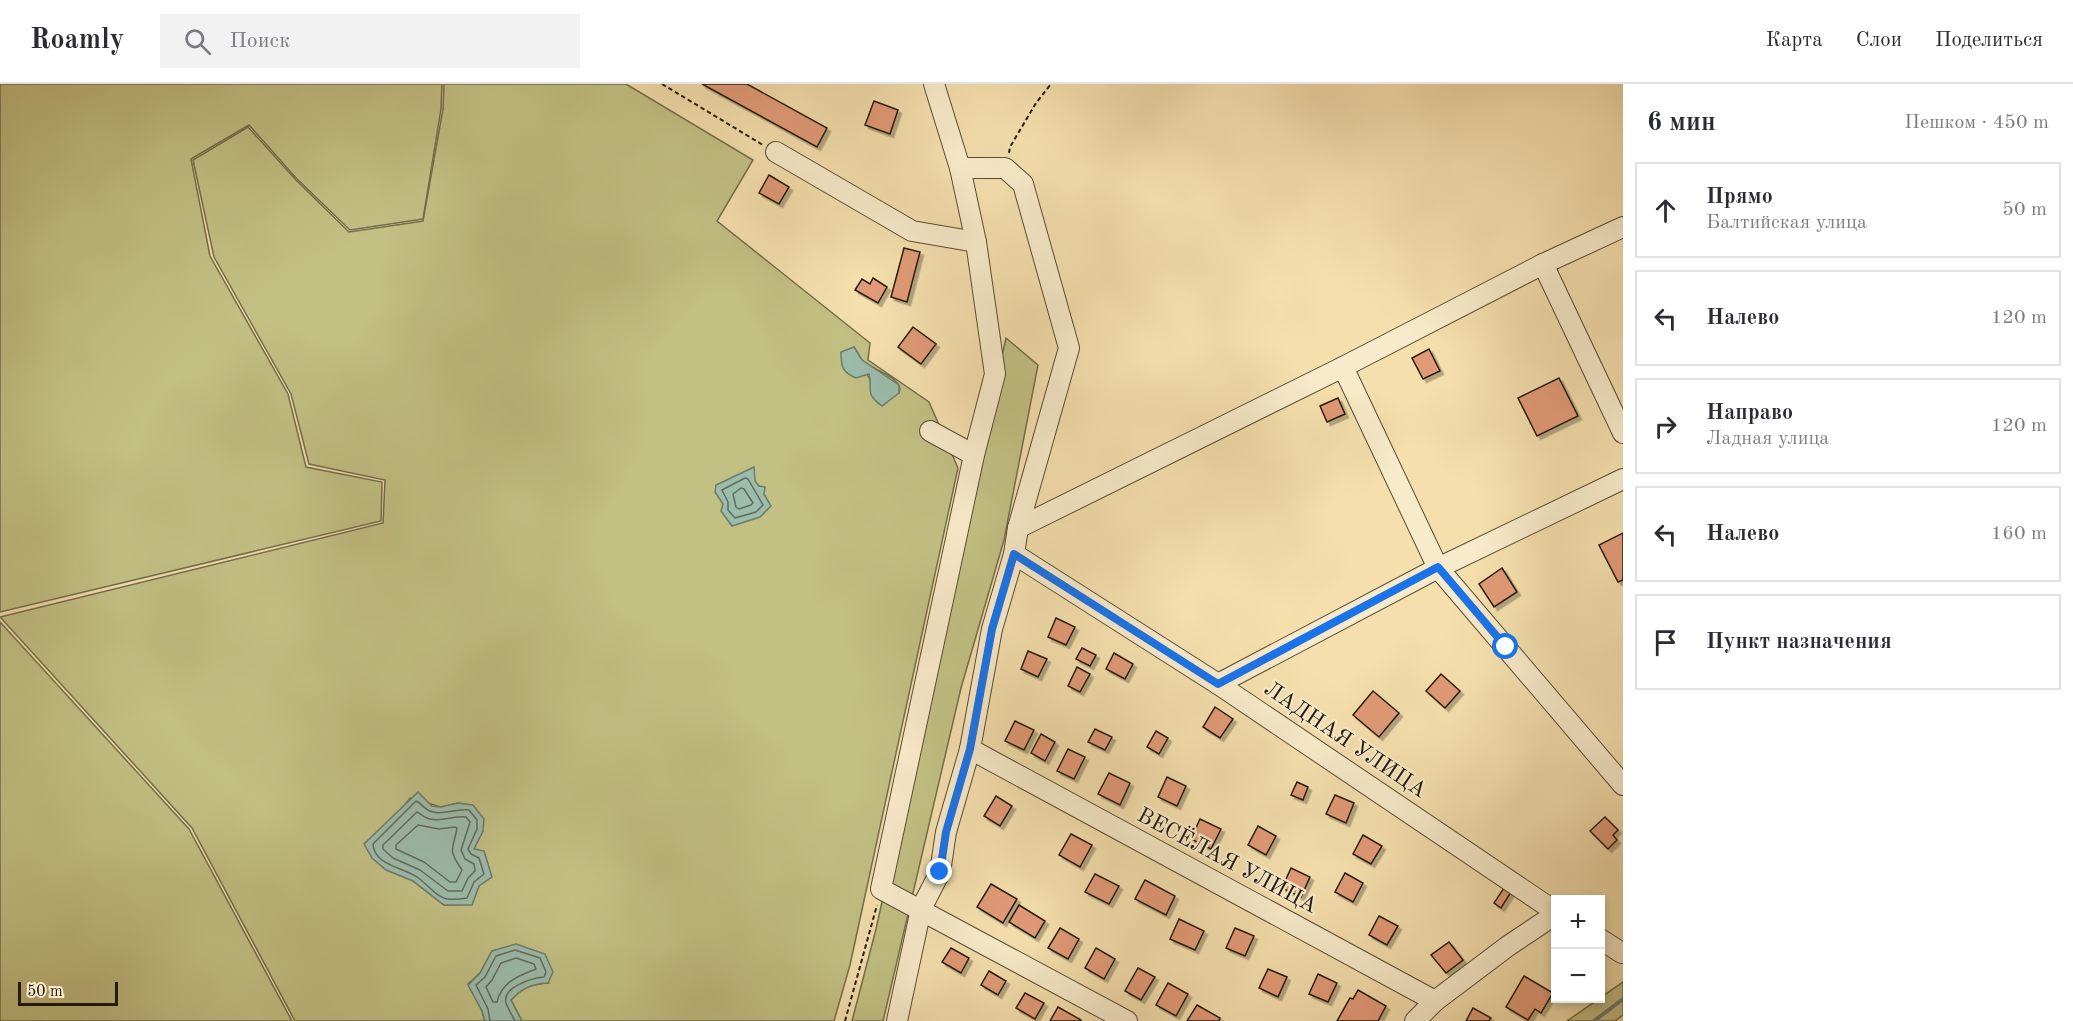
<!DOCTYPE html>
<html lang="ru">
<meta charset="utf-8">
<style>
:root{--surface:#fff;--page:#f2f2f3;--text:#2b2b33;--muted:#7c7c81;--line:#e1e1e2}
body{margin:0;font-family:"Old Standard TT",serif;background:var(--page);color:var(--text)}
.controls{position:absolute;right:18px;bottom:18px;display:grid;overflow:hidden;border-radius:0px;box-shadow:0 3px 9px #0003}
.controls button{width:54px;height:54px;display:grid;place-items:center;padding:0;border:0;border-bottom:2px solid var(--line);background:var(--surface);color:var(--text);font:30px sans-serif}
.scale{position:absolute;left:18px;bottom:15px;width:100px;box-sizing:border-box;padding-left:6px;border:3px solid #251b0e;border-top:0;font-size:16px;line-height:21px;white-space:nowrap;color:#251b0e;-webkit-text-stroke:4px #f8eaca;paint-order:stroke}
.stop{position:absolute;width:18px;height:18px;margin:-14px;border:4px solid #1a73e8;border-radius:50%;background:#fff}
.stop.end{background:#1a73e8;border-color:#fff;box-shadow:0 2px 6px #0008}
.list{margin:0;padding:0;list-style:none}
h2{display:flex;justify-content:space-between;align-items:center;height:78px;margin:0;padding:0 24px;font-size:26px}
h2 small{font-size:20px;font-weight:400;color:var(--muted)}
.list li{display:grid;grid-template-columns:39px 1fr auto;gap:18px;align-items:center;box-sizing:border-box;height:96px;margin:0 12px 12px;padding:0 12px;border:2px solid var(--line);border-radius:0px}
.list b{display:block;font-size:22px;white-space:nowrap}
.list p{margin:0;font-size:20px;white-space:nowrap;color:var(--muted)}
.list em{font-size:20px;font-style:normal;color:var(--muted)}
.icon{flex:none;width:33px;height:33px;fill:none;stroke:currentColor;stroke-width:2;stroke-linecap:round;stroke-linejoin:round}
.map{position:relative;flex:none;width:1623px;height:937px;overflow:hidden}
header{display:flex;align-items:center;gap:36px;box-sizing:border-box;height:84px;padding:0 30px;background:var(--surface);border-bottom:2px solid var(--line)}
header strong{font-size:28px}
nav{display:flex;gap:33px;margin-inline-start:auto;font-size:21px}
.search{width:420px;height:54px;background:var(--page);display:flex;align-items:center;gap:15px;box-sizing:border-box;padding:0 21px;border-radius:0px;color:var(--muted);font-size:22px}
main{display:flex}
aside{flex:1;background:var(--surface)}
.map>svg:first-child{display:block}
</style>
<header>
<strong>Roamly</strong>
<div class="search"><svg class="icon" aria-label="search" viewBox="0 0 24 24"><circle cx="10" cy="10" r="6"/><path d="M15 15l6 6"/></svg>Поиск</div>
<nav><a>Карта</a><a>Слои</a><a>Поделиться</a></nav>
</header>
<main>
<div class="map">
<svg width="1623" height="937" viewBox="0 0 1623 937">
<defs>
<filter id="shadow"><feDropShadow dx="3.5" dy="3.5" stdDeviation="0" flood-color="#0004"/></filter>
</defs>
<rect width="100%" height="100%" fill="#f4dfad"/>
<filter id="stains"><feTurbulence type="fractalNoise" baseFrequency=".00333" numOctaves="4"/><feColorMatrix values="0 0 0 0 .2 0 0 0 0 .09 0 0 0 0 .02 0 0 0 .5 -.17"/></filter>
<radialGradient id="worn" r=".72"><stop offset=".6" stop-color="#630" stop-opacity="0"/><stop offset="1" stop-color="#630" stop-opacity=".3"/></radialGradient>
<g fill="#c3c084" stroke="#746e49" stroke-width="1.5" fill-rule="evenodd">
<path d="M0 0H442L441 25 423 135 350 146 297 95 249 41 191 75 210 172 288 310 306 383 382 398 381 437 0 528Z"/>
<path d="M444 0H626L753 76 717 137 870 259 868 276 929 318 958 384 850 881 834 937H522L511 916C522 904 531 900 548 899L492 867 480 889 468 900 482 927 485 937H295L192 744 0 533 383 439 385 396 309 380 291 310 214 173 193 76 248 43 296 96 349 148 423 137 443 25ZM854 263C857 267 859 272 862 276 872 286 897 291 900 305L899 309 870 296ZM410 714 441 723 458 719 483 747 473 766 479 802 472 820 444 821 413 797 400 727Z"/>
<path d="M1006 254 1038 281 1004 456 961 604 883 937H852L876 845Z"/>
<path d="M0 538 189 745 292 937H0Z"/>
<path d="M1623 898V931L1615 937H1567Z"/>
</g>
<g fill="#9cbcac" stroke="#6c7c6d" stroke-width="1.5">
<path d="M854 263 862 276 899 301V309L882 322C864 309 873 306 869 290L856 294C842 288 841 283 841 268Z"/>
<path d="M754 383 755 397 759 402 765 403 764 410 771 422 760 433 732 442 721 427 723 420 715 408 716 401Z"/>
<path d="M418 708 432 722 441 723 458 719 473 721 484 735 483 747 474 765 484 767 492 793 479 802 472 821H444L413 797 386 786 372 774 364 760Z"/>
<path d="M516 860 545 870 553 888 548 899C532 900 522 904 511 916L522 937H485L482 927 468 901 480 889 492 867Z"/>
</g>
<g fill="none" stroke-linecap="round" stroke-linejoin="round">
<g stroke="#606c5d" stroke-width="1.5">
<path d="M745 394 748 395 763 421 756 428 735 434 728 426V418L722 406Z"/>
<path d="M741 404 744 405 753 419 751 421 739 425 736 423 733 410Z"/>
<path d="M416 717C422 720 426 727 433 728 445 731 456 724 469 726L477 736V745L468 765 471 770 479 774 484 790 474 798 467 814C461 815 454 816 448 815 436 813 426 799 417 793 402 783 374 781 373 760Z"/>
<path d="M417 728C421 730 425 734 430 735 443 738 454 731 466 733L470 738 461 766 465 775 474 780 475 787 468 794 462 807H448L420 786 393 774 383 765V761Z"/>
<path d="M418 741 439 745 455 743 457 744C453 767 447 764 462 786L456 798H450L424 778 396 765V761Z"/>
<path d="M516 874 534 880 536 885C519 892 502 897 497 918H493L486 903 492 896 501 879Z"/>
<path d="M490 937 488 925 476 901 485 893 496 872 515 866 540 874 546 888 544 893C532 894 502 903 506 919 508 925 512 931 515 937"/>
</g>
<path stroke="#6c7c6d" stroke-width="4" d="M1594 937 1623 915"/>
</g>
<g fill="#e19a77" stroke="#251b0e" stroke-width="1.5" filter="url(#shadow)">
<path d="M702 0H747L827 44 817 63Z"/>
<path d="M874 17 898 26 890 50 865 41Z"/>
<path d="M769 91 789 103 779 120 759 109Z"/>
<path d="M904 164 920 168 907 218 891 213Z"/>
<path d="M873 194 887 203 878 219 855 206 862 195 870 200Z"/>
<path d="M913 243 936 260 921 280 898 263Z"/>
<path d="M1429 265 1440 287 1423 295 1412 274Z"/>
<path d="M1559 294 1578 332 1537 352 1518 314Z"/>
<path d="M1338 314 1345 330 1327 338 1320 322Z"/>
<path d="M1623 449V496L1618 498 1599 461Z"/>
<path d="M1502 484 1517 508 1494 523 1479 500Z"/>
<path d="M1056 534 1075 543 1066 561 1048 553Z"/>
<path d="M1082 564 1096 571 1090 582 1076 575Z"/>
<path d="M1028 567 1047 575 1038 593 1021 585Z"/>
<path d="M1114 569 1133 580 1125 595 1106 585Z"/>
<path d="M1077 583 1090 590 1080 608 1068 602Z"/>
<path d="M1441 590 1460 607 1445 624 1426 607Z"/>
<path d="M1373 607 1399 629 1379 653 1353 631Z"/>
<path d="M1215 623 1233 635 1220 654 1203 643Z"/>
<path d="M1015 637 1034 646 1024 666 1005 657Z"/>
<path d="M1095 645 1112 653 1105 666 1088 658Z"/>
<path d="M1156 647 1168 654 1159 670 1147 663Z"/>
<path d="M1041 650 1055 658 1045 677 1031 669Z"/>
<path d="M1068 665 1085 673 1074 695 1057 687Z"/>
<path d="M1109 689 1130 699 1120 721 1098 710Z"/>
<path d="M1167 693 1186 702 1177 722 1158 713Z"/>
<path d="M1297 698 1308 703 1303 716 1291 711Z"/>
<path d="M1335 711 1354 719 1346 739 1326 730Z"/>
<path d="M996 712 1012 722 1000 742 984 732Z"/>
<path d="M1605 733 1618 746 1613 751 1617 756 1608 765 1590 747Z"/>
<path d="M1200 735 1221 745 1211 765 1191 755Z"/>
<path d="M1258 742 1276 752 1266 771 1248 761Z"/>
<path d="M1071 750 1092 761 1080 783 1059 771Z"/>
<path d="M1363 751 1382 762 1371 780 1353 770Z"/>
<path d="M1291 784 1310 793 1301 813 1282 804Z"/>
<path d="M1345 789 1363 799 1353 818 1335 808Z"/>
<path d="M1095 790 1119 802 1109 820 1085 808Z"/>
<path d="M1145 796 1175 812 1166 831 1135 815Z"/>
<path d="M991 800 1017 815 1003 839 977 823Z"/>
<path d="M1504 804 1511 808 1501 824 1494 819Z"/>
<path d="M1019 821 1045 837 1035 854 1009 838Z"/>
<path d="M1379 832 1398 842 1387 861 1369 851Z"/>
<path d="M1179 835 1204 847 1195 866 1170 855Z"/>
<path d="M1060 844 1079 855 1068 875 1048 864Z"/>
<path d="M1235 844 1254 852 1245 872 1226 864Z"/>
<path d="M1449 858 1463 876 1446 889 1431 871Z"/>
<path d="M951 864 969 874 961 889 942 878Z"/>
<path d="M1096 864 1115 875 1104 895 1085 884Z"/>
<path d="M1138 884 1155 893 1141 916 1125 907Z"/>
<path d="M1268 885 1287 893 1278 913 1259 904Z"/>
<path d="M989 887 1006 897 998 911 981 901Z"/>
<path d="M1318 890 1337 899 1328 918 1309 910Z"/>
<path d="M1524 892 1553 909 1541 929 1535 925 1528 936 1506 923Z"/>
<path d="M1168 899 1188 910 1176 932 1156 921Z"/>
<path d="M1358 906 1386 922 1378 937H1337L1350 914 1353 915Z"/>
<path d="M1025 909 1044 919 1035 935 1016 924Z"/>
<path d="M1197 921 1220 934 1219 937H1187Z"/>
<path d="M1058 923 1081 936V937H1050Z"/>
<path d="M1473 924 1491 934 1489 937H1466Z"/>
</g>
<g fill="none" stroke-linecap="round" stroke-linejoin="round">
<g stroke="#594c36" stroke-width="22">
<g id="minor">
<path d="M776 68 912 147 976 158"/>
<path d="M960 84 976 158 995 290 974 371 881 805 1127 937"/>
<path d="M1543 180 1623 349"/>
<path d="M1343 283 1438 484 1623 701"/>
<path d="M930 347 974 371"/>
<path d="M1018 444 1343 283 1543 180 1623 143"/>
<path d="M1014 470 1218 600 1556 828"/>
<path d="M1218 600 1438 484 1623 395"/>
<path d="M970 665 1435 917 1415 937"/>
<path d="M1600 855 1622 869"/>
<path d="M1435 917 1508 862 1556 830"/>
<path d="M897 937 921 825 940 788 946 748 970 665 992 545 1014 470 1018 444 1069 264 1023 100 1005 84H960L934 0"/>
</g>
</g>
<g stroke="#251b0e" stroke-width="2" stroke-dasharray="4.5 3" stroke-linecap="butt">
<path d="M662 0 763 61"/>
<path d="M1009 69 1010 63 1036 19 1051 0"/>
<path d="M845 937 877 821"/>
</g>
<use href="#minor" stroke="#f8eaca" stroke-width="20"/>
</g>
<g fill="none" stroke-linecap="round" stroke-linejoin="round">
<path stroke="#1a73e8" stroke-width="8" d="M940 788 946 748 970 665 992 545 1014 470 1218 600 1438 483 1506 563"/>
</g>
<g text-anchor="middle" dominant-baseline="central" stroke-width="4.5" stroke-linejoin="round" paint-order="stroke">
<g font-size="22" fill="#251b0e" stroke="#f8eaca">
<text transform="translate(1345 656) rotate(34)">ЛАДНАЯ УЛИЦА</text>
<text transform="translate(1227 777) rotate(28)">ВЕСЁЛАЯ УЛИЦА</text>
</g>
</g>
<rect width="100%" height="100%" filter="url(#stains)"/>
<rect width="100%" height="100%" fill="url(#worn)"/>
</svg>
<div class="controls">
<button>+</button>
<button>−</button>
</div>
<div class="scale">50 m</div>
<div class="stop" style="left:1506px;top:563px"></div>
<div class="stop end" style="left:940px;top:788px"></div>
</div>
<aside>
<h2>6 мин<small>Пешком · 450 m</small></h2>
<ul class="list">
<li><svg class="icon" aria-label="ahead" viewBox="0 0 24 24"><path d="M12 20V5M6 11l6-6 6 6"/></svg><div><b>Прямо</b><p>Балтийская улица</p></div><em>50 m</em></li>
<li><svg class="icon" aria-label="left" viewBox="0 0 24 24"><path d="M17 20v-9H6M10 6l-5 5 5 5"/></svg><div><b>Налево</b></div><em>120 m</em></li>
<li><svg class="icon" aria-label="right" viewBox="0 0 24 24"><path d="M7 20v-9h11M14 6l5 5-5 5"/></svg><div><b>Направо</b><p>Ладная улица</p></div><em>120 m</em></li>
<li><svg class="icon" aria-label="left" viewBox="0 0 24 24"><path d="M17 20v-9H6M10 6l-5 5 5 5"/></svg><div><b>Налево</b></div><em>160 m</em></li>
<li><svg class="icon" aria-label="arrive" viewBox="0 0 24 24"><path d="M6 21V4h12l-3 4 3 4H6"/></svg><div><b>Пункт назначения</b></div></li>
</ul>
</aside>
</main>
